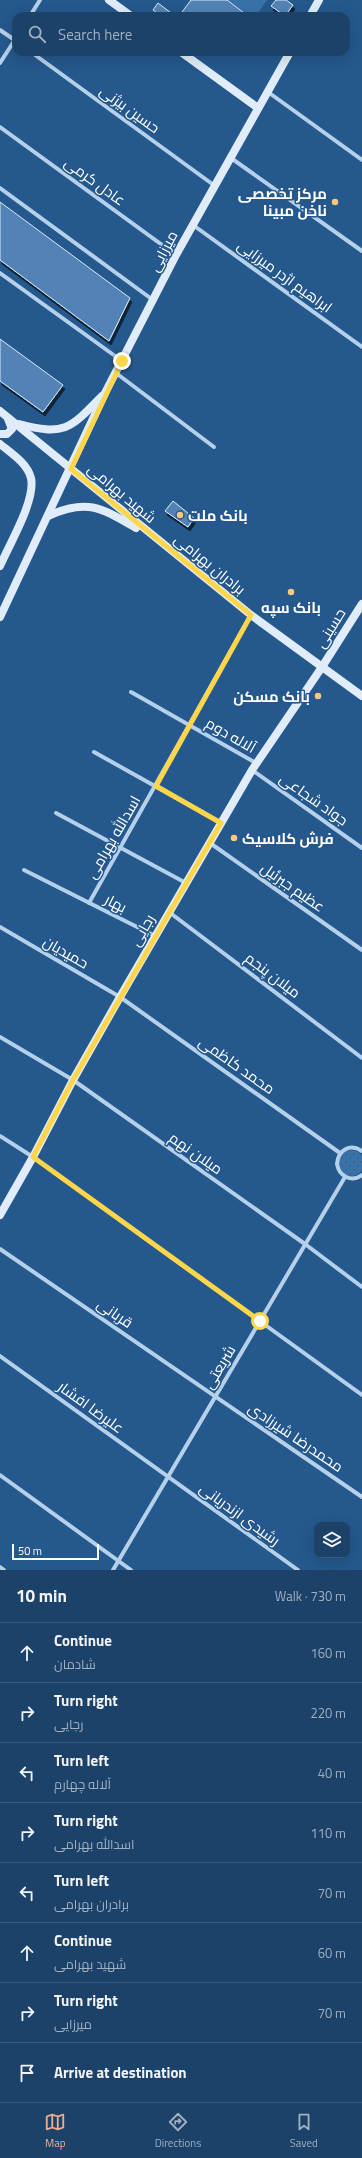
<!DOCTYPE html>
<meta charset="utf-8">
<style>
:root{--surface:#1c426a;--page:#254970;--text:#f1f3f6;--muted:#a0b0c1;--line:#3a5b7e;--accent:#eead8d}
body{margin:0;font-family:"Titillium Web",Cairo,sans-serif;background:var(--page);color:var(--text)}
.controls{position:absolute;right:12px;bottom:12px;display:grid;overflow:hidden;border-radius:8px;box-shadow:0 4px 16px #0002}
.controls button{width:36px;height:36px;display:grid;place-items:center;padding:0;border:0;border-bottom:1px solid var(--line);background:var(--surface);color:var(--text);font:20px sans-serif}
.scale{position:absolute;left:12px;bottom:10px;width:87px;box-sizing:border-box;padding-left:4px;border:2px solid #fff;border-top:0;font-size:11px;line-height:14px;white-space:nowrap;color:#fff;-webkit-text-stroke:3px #25588d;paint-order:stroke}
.stop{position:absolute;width:12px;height:12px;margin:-9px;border:3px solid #ffd54a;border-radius:50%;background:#fff}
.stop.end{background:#ffd54a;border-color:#fff;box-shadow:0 1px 4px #0008}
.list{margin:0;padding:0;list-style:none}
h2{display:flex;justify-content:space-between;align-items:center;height:52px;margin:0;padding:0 16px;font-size:17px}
h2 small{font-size:13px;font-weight:400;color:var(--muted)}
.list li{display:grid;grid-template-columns:26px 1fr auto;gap:12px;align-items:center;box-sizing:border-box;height:60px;padding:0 16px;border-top:1px solid var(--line)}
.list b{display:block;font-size:15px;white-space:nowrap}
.list p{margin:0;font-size:13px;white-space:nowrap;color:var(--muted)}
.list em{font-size:13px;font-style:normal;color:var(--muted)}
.icon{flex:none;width:22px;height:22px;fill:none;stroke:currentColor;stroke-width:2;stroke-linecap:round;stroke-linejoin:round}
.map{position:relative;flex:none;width:362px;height:1570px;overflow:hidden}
.search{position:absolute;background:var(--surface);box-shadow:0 4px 16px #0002;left:12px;right:12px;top:12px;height:44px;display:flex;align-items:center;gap:10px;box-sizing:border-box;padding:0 14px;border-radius:12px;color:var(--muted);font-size:15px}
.sheet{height:532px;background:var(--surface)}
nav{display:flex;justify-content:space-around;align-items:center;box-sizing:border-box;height:56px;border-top:1px solid var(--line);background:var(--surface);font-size:11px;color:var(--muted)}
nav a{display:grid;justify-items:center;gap:2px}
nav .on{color:var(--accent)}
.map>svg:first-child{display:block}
</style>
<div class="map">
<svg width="362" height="1570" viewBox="0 0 362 1570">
<defs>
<pattern id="grass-dots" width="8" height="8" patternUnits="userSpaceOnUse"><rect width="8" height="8" fill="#3972aa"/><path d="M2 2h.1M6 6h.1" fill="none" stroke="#435d76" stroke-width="1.8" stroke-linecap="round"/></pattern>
<filter id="shadow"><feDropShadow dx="2" dy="4" stdDeviation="0" flood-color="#0009"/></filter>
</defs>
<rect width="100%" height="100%" fill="#25588d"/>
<circle fill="url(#grass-dots)" cx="351" cy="1163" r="13"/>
<path fill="#3972aa" d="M227 0H267L256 16H249Z"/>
<g fill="#5283b6" stroke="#d9e9f8" filter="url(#shadow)">
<path d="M191 0H227L248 16H179Z"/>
<path d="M276 0H286L293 5 285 16 271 6Z"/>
<path d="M158 3 175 16H161L153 10Z"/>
<path d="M0 202 130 298 109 341 0 260Z"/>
<path d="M0 339 63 385 43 412 0 381Z"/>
<path d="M173 501 194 518 188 527 165 511Z"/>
</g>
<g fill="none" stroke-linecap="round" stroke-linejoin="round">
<g stroke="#b5d0eb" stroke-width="4">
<path d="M30 16 40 0"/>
<path d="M0 30 16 41"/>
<path d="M31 52 215 186"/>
<path d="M0 63 16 38"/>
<path d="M268 92 362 160"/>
<path d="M0 127 176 255"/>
<path d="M231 158 362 251"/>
<path d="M0 188 153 300"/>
<path d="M193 225 362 347"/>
<path d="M0 273 122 361"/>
<path d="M116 373 214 447"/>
<path d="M131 692 256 763"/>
<path d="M94 752 221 823"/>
<path d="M252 770 362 848"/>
<path d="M56 813 186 883"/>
<path d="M210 843 362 950"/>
<path d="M24 870 155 936"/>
<path d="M89 903 251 615"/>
<path d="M169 912 362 1058"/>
<path d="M0 927 120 997 340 1153"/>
<path d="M0 1037 73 1080 305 1244 362 1287"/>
<path d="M0 1136 33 1157 362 1395"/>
<path d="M362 1151C350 1143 338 1150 337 1164 339 1176 351 1183 362 1175"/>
<path d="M0 1249 362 1497"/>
<path d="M0 1356 298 1570"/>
<path d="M0 1475 131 1570"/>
<path d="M0 1567 4 1570"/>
<path d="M113 1570 345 1177"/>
</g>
<g stroke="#e0ecf9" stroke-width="8">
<path d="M109 0 131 16"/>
<path d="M310 16 319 0"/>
<path d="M181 52 258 108"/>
<path d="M0 411 251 615 362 696"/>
<path d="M19 424C65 436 70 429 102 396"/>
<path d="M0 434H7L12 429 8 419"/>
<path d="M0 444C11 453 27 463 31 478 36 500 9 545 0 566"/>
<path d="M48 516C87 498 102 508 136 528"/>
<path d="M0 617 106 391 176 255 290 52"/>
<path d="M0 1215 33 1157 73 1080 120 997 252 770 322 667 362 604"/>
</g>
</g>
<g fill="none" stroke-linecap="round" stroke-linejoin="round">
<path stroke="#ffd54a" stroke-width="5" d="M122 361 71 469 251 615 156 786 221 823 73 1080 33 1157 260 1321"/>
</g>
<g fill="#f5cb79" stroke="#25588d" stroke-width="1.5">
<circle cx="335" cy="202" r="4"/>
<circle cx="180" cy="515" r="4"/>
<circle cx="291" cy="592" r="4"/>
<circle cx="318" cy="696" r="4"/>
<circle cx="234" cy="838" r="4"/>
</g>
<g text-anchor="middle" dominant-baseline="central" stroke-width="3" stroke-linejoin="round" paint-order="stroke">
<g font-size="15" fill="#fff" stroke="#25588d">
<text transform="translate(130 109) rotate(36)">حسین بیژنی</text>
<text transform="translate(95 181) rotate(36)">عادل کرمی</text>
<text transform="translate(163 251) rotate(-62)">میرزایی</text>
<text transform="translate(285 276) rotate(36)">ابراهیم اژدر میرزایی</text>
<text transform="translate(122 493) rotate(40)">شهید بهرامی</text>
<text transform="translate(210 564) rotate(39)">برادران بهرامی</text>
<text transform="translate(330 628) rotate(-58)">حسینی</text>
<text transform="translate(231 735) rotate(30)">آلاله دوم</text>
<text transform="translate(314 799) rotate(35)">جواد شجاعی</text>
<text transform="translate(113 837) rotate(-60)">اسدالله بهرامی</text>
<text transform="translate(293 887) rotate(35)">عظیم جبرئیل</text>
<text transform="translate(116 903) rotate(27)">بهار</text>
<text transform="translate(142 930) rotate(-60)">رجایی</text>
<text transform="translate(66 952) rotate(30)">حمیدیان</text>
<text transform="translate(273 975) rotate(37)">میلان پنجم</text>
<text transform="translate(237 1065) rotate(35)">محمد کاظمی</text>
<text transform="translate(196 1153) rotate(35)">میلان نهم</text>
<text transform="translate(115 1313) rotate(34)">قربانی</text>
<text transform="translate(219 1367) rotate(-59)">شریعتی</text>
<text transform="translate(91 1407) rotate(36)">علیرضا افشار</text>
<text transform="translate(296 1437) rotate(34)">محمدرضا شیرزادی</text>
<text transform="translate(240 1514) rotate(36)">رشیدی ازندریانی</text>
</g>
<g font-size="15" font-weight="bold" fill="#fff" stroke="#25588d" text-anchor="end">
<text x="327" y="193">مرکز تخصصی<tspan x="327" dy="17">ناخن مبینا</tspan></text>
<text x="188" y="515" text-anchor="start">بانک ملت</text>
<text x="291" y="607" text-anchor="middle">بانک سپه</text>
<text x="310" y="696">بانک مسکن</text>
<text x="242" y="838" text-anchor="start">فرش کلاسیک</text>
</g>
</g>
</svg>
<div class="controls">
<button><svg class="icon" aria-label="layers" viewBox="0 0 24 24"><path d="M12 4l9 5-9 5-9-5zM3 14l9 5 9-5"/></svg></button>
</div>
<div class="scale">50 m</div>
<div class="stop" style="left:260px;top:1321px"></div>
<div class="stop end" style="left:122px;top:361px"></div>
<div class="search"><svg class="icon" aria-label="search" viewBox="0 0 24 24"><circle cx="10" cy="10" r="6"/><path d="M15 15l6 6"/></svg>Search here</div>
</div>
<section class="sheet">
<h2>10 min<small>Walk · 730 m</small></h2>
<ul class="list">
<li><svg class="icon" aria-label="ahead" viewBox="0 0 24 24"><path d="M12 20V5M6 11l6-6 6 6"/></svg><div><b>Continue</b><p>شادمان</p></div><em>160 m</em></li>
<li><svg class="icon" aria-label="right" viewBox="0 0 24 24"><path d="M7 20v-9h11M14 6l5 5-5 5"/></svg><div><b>Turn right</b><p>رجایی</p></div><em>220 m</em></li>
<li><svg class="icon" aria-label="left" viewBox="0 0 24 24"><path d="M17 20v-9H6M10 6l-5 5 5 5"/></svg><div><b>Turn left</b><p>آلاله چهارم</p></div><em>40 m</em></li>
<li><svg class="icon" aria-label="right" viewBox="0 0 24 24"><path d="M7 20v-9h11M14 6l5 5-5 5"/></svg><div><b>Turn right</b><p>اسدالله بهرامی</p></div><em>110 m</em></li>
<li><svg class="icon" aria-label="left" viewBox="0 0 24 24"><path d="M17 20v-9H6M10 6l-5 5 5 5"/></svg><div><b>Turn left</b><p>برادران بهرامی</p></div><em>70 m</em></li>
<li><svg class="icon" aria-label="ahead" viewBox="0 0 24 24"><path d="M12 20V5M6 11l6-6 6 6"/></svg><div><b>Continue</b><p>شهید بهرامی</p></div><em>60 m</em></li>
<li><svg class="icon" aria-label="right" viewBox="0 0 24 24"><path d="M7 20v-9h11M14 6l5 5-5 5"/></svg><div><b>Turn right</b><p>میرزایی</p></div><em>70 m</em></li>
<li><svg class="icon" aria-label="arrive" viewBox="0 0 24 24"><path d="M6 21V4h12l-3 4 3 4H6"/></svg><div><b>Arrive at destination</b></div></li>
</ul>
</section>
<nav>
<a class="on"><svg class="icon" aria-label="map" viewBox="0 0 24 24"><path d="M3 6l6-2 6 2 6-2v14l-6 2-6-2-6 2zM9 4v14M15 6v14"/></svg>Map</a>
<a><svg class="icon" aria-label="directions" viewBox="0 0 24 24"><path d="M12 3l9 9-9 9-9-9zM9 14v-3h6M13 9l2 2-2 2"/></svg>Directions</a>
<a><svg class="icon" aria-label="saved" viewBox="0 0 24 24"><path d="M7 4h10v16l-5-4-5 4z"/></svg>Saved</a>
</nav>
